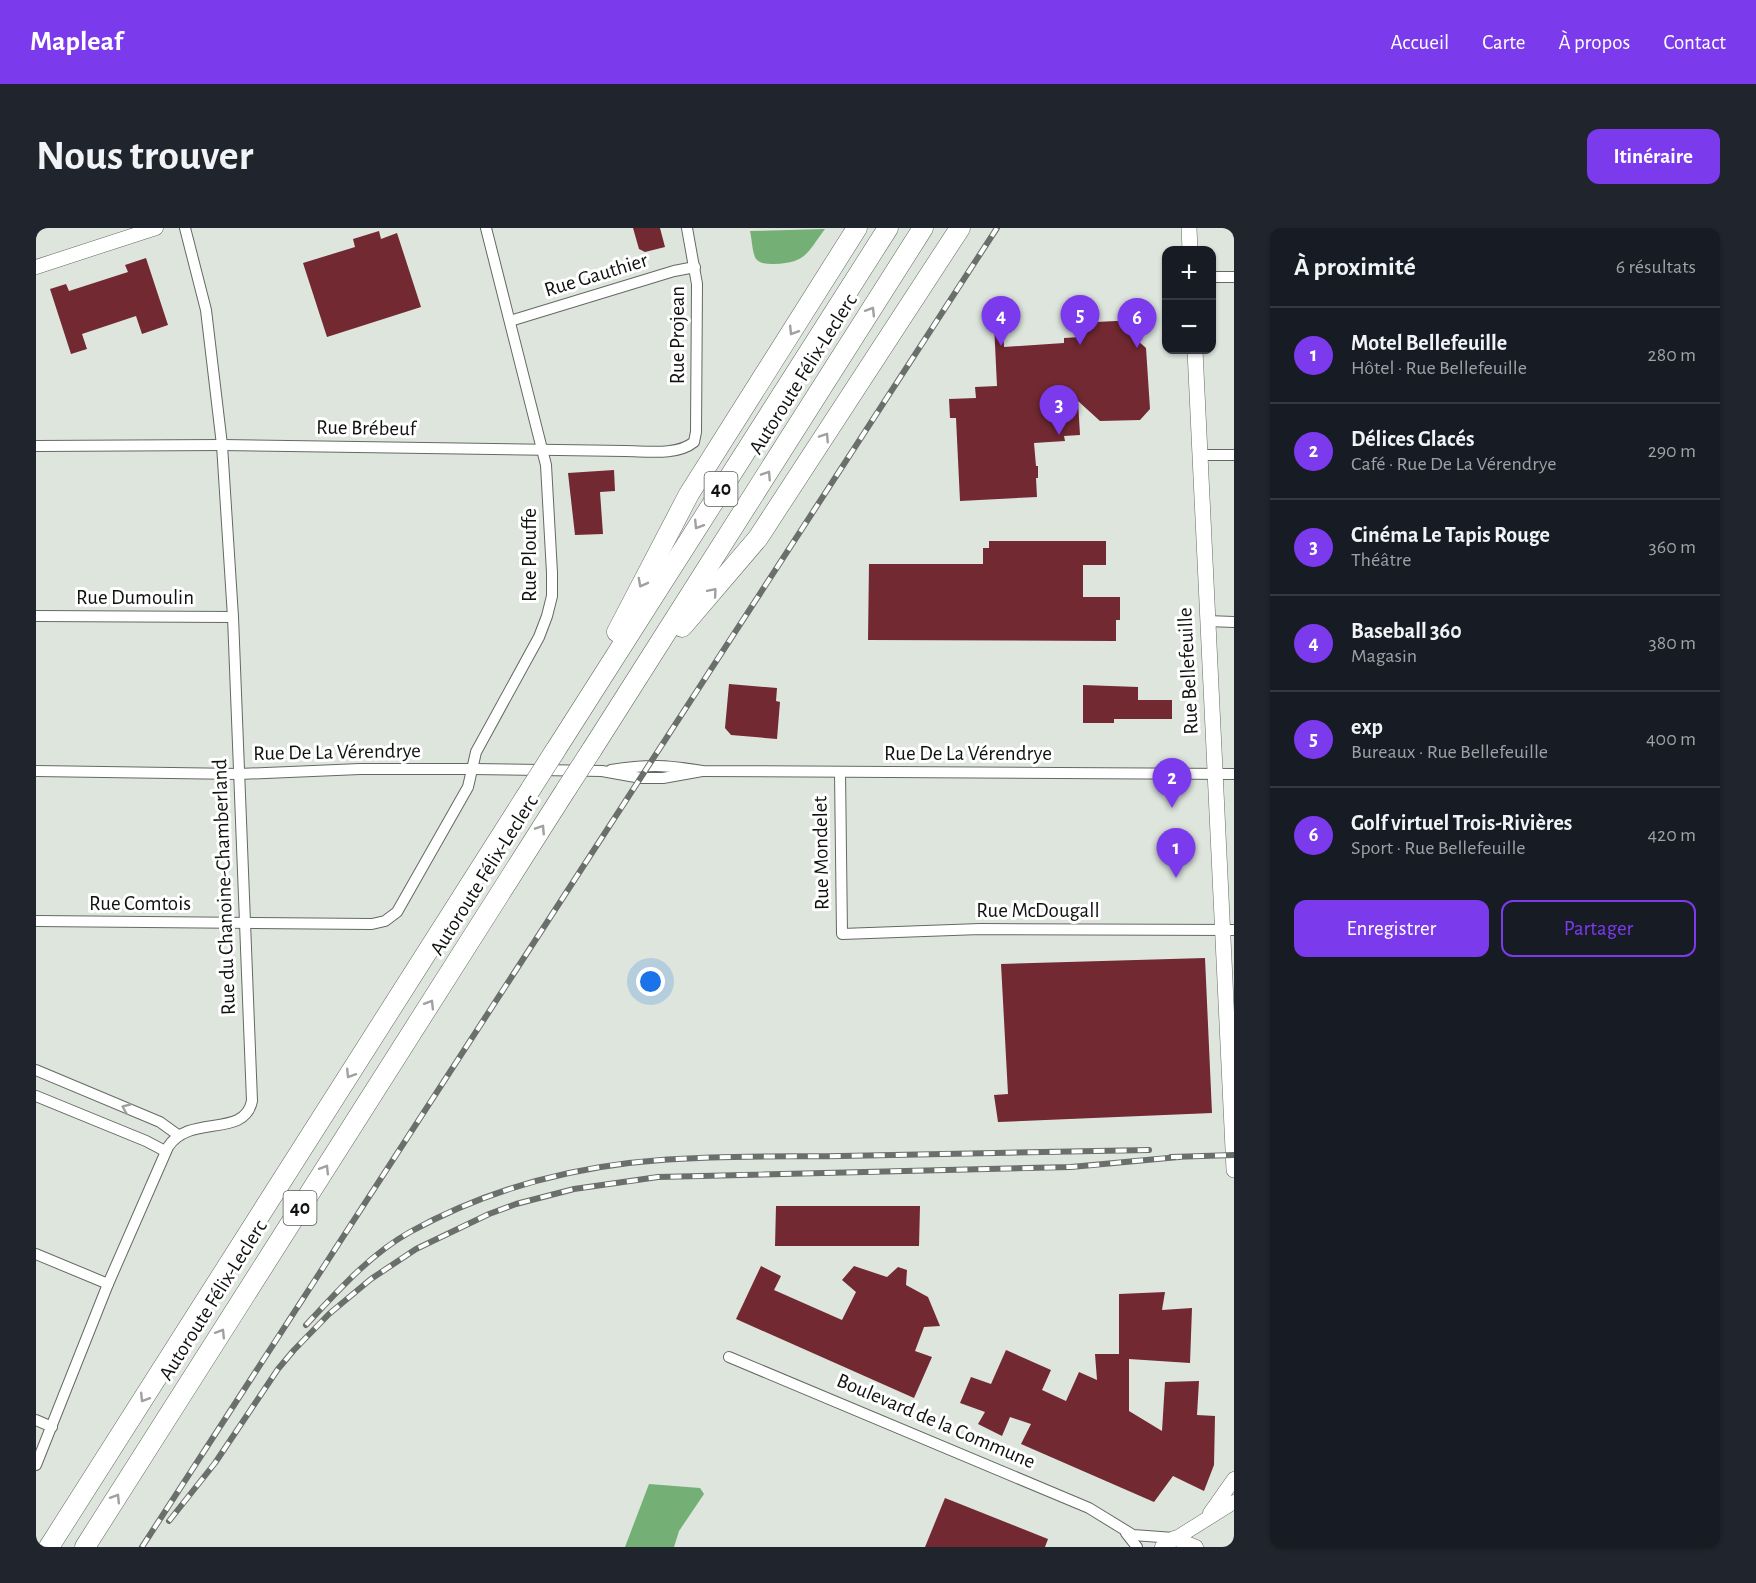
<!DOCTYPE html>
<html lang="fr">
<meta charset="utf-8">
<style>
:root{--surface:#171b24;--page:#20242c;--text:#f1f3f6;--muted:#9ea1a6;--line:#363941;--accent:#7c3aed}
body{margin:0;font-family:"Alegreya Sans",sans-serif;background:var(--page);color:var(--text)}
.controls{position:absolute;right:18px;top:18px;display:grid;overflow:hidden;border-radius:12px;box-shadow:0 2px 4px #0004}
.controls button{width:54px;height:54px;display:grid;place-items:center;padding:0;border:0;border-bottom:2px solid var(--line);background:var(--surface);color:var(--text);font:30px sans-serif}
.you{position:absolute;left:615px;top:754px;width:21px;height:21px;margin:-15px;border:4px solid #fff;border-radius:50%;background:#1a73e8;box-shadow:0 0 0 9px #1a73e833}
.badge{display:grid;place-items:center;width:39px;height:39px;border-radius:50%;background:var(--accent);color:#fff;font-size:20px;font-weight:700}
.pin{position:absolute;translate:-50% -50px;filter:drop-shadow(0 2px 3px #0008)}
.pin::after{content:'';position:absolute;top:32px;width:21px;height:18px;background:inherit;clip-path:polygon(0 0,100% 0,50% 100%)}
.list{margin:0;padding:0;list-style:none}
h2{display:flex;justify-content:space-between;align-items:center;height:78px;margin:0;padding:0 24px;font-size:26px}
h2 small{font-size:20px;font-weight:400;color:var(--muted)}
.list li{display:grid;grid-template-columns:39px 1fr auto;gap:18px;align-items:center;box-sizing:border-box;height:96px;padding:0 24px;border-top:2px solid var(--line)}
.list b{display:block;font-size:22px;white-space:nowrap}
.list p{margin:0;font-size:20px;white-space:nowrap;color:var(--muted)}
.list em{font-size:20px;font-style:normal;color:var(--muted)}
.actions{display:flex;gap:12px;padding:18px 24px}
.actions a{flex:1;padding:14px 0;border:2px solid var(--accent);border-radius:12px;text-align:center;font-size:21px;color:var(--accent)}
.actions .main{background:var(--accent);color:#fff}
.map{position:relative;flex:none;width:1198px;height:1319px;overflow:hidden;border-radius:12px}
header{display:flex;align-items:center;gap:36px;box-sizing:border-box;height:84px;padding:0 30px;background:var(--accent);color:#fff}
header strong{font-size:28px}
nav{display:flex;gap:33px;margin-inline-start:auto;font-size:21px}
.intro{display:flex;align-items:center;justify-content:space-between;box-sizing:border-box;height:144px;padding:0 36px}
h1{margin:0;font-size:42px}
.button{padding:15px 27px;border-radius:12px;background:var(--accent);color:#fff;font-size:21px;font-weight:700}
main{display:flex;gap:36px;padding:0 36px}
aside{flex:1;background:var(--surface);border-radius:12px;box-shadow:0 2px 4px #0004}
.map>svg:first-child{display:block}
</style>
<header>
<strong>Mapleaf</strong>
<nav><a>Accueil</a><a>Carte</a><a>À propos</a><a>Contact</a></nav>
</header>
<div class="intro"><h1>Nous trouver</h1><a class="button">Itinéraire</a></div>
<main>
<div class="map">
<svg width="1198" height="1319" viewBox="0 0 1198 1319">
<rect width="100%" height="100%" fill="#dde5dd"/>
<g fill="#74af76">
<path d="M789 1C771 25 770 35 738 36 732 36 724 36 720 31 716 24 716 11 714 3Z"/>
<path d="M613 1256 664 1260 668 1266 643 1303 638 1319H589Z"/>
</g>
<g fill="#722932">
<path d="M597 0H624L629 19 609 24 603 21Z"/>
<path d="M343 3 345 11 361 5 385 79 291 109 267 35 319 19 317 11Z"/>
<path d="M110 30 132 97 106 106 100 88 46 106 51 121 35 126 14 61 30 56 33 63 92 44 89 37Z"/>
<path d="M1100 92 1110 102 1101 112 1110 120 1114 181 1104 192 1064 193 1042 173 1044 207 1028 208 1029 213 998 215 1000 238H1002V250H1000L1001 269 924 273 920 190H914L913 171 940 170 939 159 961 158 958 96H967L968 119 1028 115V110L1044 109 1060 94Z"/>
<path d="M578 242 579 263 564 264 567 306 539 307 532 245Z"/>
<path d="M953 313H1070V337H1047V369H1084V392H1080V413L832 412 833 336H947V320H953Z"/>
<path d="M693 456 741 460 740 473 744 474 741 511 695 507 689 500Z"/>
<path d="M1047 457 1102 459V472H1136V491H1078V495H1047Z"/>
<path d="M1169 730 1176 885 962 894 958 867 972 866 965 736Z"/>
<path d="M740 978H884L883 1018H739Z"/>
<path d="M725 1038 745 1048 738 1062 806 1092 820 1064 806 1052 818 1038 851 1049 862 1039 871 1042 870 1057 892 1069 904 1098 888 1099 879 1123 896 1129 878 1170 700 1091Z"/>
<path d="M1129 1064 1126 1082 1156 1080 1154 1135 1093 1131V1183L1126 1203 1129 1154 1163 1153 1161 1187 1179 1188 1178 1237 1168 1263 1137 1248 1118 1274 985 1216 995 1196 974 1189 966 1208 942 1196 949 1184 924 1175 935 1149 955 1156 970 1122 1015 1142 1006 1162 1030 1173 1043 1144 1061 1152 1059 1126H1083V1066Z"/>
<path d="M909 1270 1012 1311 1009 1319H889Z"/>
</g>
<g fill="none" stroke-linecap="round" stroke-linejoin="round">
<g stroke="#636a63" stroke-width="12">
<g id="minor">
<path d="M1176 49H1198"/>
<path d="M474 93 638 43 659 39"/>
<path d="M0 218 186 217 589 223C610 223 641 228 658 214L660 204 661 56 651 0"/>
<path d="M1164 227H1198"/>
<path d="M0 388 197 389"/>
<path d="M1171 393 1198 394"/>
<path d="M575 542C612 536 630 537 666 543L1198 546"/>
<path d="M0 543 203 546 324 541H436L566 543 605 550H627L666 543"/>
<path d="M804 544 806 706 944 701 1198 702"/>
<path d="M0 693 336 696 349 693 361 684 432 559 440 524 503 409 511 388 516 368V345L510 237 450 0"/>
<path d="M0 842 124 894 142 907"/>
<path d="M0 868 110 913 129 923"/>
<path d="M0 1026 72 1056"/>
<path d="M693 1129 1053 1280 1097 1307 1138 1310"/>
<path d="M0 1192 16 1199"/>
<path d="M0 1237 72 1056 132 919C154 885 208 911 216 873L197 389 186 217 170 82 149 0"/>
<path d="M1090 1305 1101 1319"/>
</g>
</g>
<g stroke="#636a63" stroke-width="15">
<g id="tertiary">
<path d="M0 39 120 0"/>
<path d="M1174 1285 1198 1251"/>
<path d="M1138 1310 1160 1319"/>
<path d="M1126 1319 1198 1274"/>
</g>
</g>
<g stroke="#636a63" stroke-width="16">
<g id="secondary">
<path d="M1153 0 1154 22"/>
<path d="M1159 122 1198 942"/>
</g>
</g>
<g stroke="#636a63" stroke-width="21">
<g id="motorway">
<path d="M646 399 722 310 924 0"/>
<path d="M581 404 653 266 821 0"/>
<path d="M519 523 852 0"/>
<path d="M555 523 887 0"/>
<path d="M13 1319 496 559"/>
<path d="M49 1319 531 560"/>
</g>
</g>
<use href="#minor" stroke="#fff" stroke-width="10"/>
<use href="#tertiary" stroke="#fff" stroke-width="14"/>
<use href="#secondary" stroke="#fff" stroke-width="15"/>
<use href="#motorway" stroke="#fff" stroke-width="20"/>
<g stroke="#6b6f6b" stroke-width="6">
<g id="rail">
<path d="M1135 929 1198 927"/>
<path d="M270 1097C302 1063 333 1027 374 1004 441 967 517 944 593 935 663 927 735 929 805 928 908 926 1010 924 1113 922"/>
<path d="M133 1293 179 1235 242 1141 258 1122 293 1086 335 1051 380 1021 453 986 480 976 538 961 622 949 1035 939 1143 929"/>
<path d="M106 1319 961 0"/>
</g>
</g>
<use href="#rail" stroke="#fff" stroke-width="4" stroke-dasharray="11" stroke-linecap="butt"/>
<g stroke="#636a63" stroke-width="21" stroke-linecap="butt">
<g id="motorway-bridge">
<path d="M496 559 519 523"/>
<path d="M531 560 555 523"/>
</g>
</g>
<use href="#motorway-bridge" stroke="#fff" stroke-width="20"/>
</g>
<defs><path id="oneway-chevron" d="M-2-3.5L2.5 0L-2 3.5" fill="none" stroke-width="1.6" stroke-linecap="round" stroke-linejoin="round" transform="scale(1.5)"/></defs>
<g stroke="#9fa09f">
<use href="#oneway-chevron" transform="translate(835 83) rotate(-58)"/>
<use href="#oneway-chevron" transform="translate(757 103) rotate(122)"/>
<use href="#oneway-chevron" transform="translate(789 209) rotate(-57)"/>
<use href="#oneway-chevron" transform="translate(731 247) rotate(-57)"/>
<use href="#oneway-chevron" transform="translate(662 297) rotate(122)"/>
<use href="#oneway-chevron" transform="translate(606 355) rotate(118)"/>
<use href="#oneway-chevron" transform="translate(677 364) rotate(-50)"/>
<use href="#oneway-chevron" transform="translate(505 601) rotate(-57)"/>
<use href="#oneway-chevron" transform="translate(394 776) rotate(-58)"/>
<use href="#oneway-chevron" transform="translate(314 846) rotate(122)"/>
<use href="#oneway-chevron" transform="translate(90 880) rotate(-157)"/>
<use href="#oneway-chevron" transform="translate(289 941) rotate(-58)"/>
<use href="#oneway-chevron" transform="translate(185 1105) rotate(-58)"/>
<use href="#oneway-chevron" transform="translate(108 1170) rotate(122)"/>
<use href="#oneway-chevron" transform="translate(80 1270) rotate(-58)"/>
</g>
<g text-anchor="middle" dominant-baseline="central" stroke-width="6" stroke-linejoin="round" paint-order="stroke">
<g fill="#fff" stroke="#585958" stroke-width="1.5">
<rect x="668.5" y="244" width="33" height="34" rx="4.5"/>
<rect x="247.5" y="963" width="33" height="34" rx="4.5"/>
</g>
<g font-size="20" font-weight="bold" fill="#101210">
<text x="685" y="261">40</text>
<text x="264" y="980">40</text>
</g>
<g font-size="21" fill="#101210" stroke="#fff">
<text transform="translate(560 47) rotate(-17)">Rue Gauthier</text>
<text transform="translate(641 107) rotate(-90)">Rue Projean</text>
<text transform="translate(767 146) rotate(-58)">Autoroute Félix-Leclerc</text>
<text transform="translate(330 200) rotate(1)">Rue Brébeuf</text>
<text transform="translate(493 327) rotate(-90)">Rue Plouffe</text>
<text x="99" y="369">Rue Dumoulin</text>
<text transform="translate(1152 443) rotate(-93)">Rue Bellefeuille</text>
<text transform="translate(301 524) rotate(-1)">Rue De La Vérendrye</text>
<text x="932" y="525">Rue De La Vérendrye</text>
<text transform="translate(785 625) rotate(-91)">Rue Mondelet</text>
<text transform="translate(448 647) rotate(-58)">Autoroute Félix-Leclerc</text>
<text transform="translate(188 659) rotate(-92)">Rue du Chanoine-Chamberland</text>
<text x="104" y="675">Rue Comtois</text>
<text x="1002" y="682">Rue McDougall</text>
<text transform="translate(177 1072) rotate(-58)">Autoroute Félix-Leclerc</text>
<text transform="translate(900 1193) rotate(23)">Boulevard de la Commune</text>
</g>
</g>
</svg>
<div class="controls">
<button>+</button>
<button>−</button>
</div>
<div class="you"></div>
<div class="pin badge" style="left:1140px;top:650px">1</div>
<div class="pin badge" style="left:1136px;top:580px">2</div>
<div class="pin badge" style="left:1023px;top:207px">3</div>
<div class="pin badge" style="left:965px;top:118px">4</div>
<div class="pin badge" style="left:1044px;top:117px">5</div>
<div class="pin badge" style="left:1101px;top:120px">6</div>
</div>
<aside>
<h2>À proximité<small>6 résultats</small></h2>
<ul class="list">
<li><span class="badge">1</span><div><b>Motel Bellefeuille</b><p>Hôtel · Rue Bellefeuille</p></div><em>280 m</em></li>
<li><span class="badge">2</span><div><b>Délices Glacés</b><p>Café · Rue De La Vérendrye</p></div><em>290 m</em></li>
<li><span class="badge">3</span><div><b>Cinéma Le Tapis Rouge</b><p>Théâtre</p></div><em>360 m</em></li>
<li><span class="badge">4</span><div><b>Baseball 360</b><p>Magasin</p></div><em>380 m</em></li>
<li><span class="badge">5</span><div><b>exp</b><p>Bureaux · Rue Bellefeuille</p></div><em>400 m</em></li>
<li><span class="badge">6</span><div><b>Golf virtuel Trois-Rivières</b><p>Sport · Rue Bellefeuille</p></div><em>420 m</em></li>
</ul>
<div class="actions"><a class="main">Enregistrer</a><a>Partager</a></div>
</aside>
</main>
